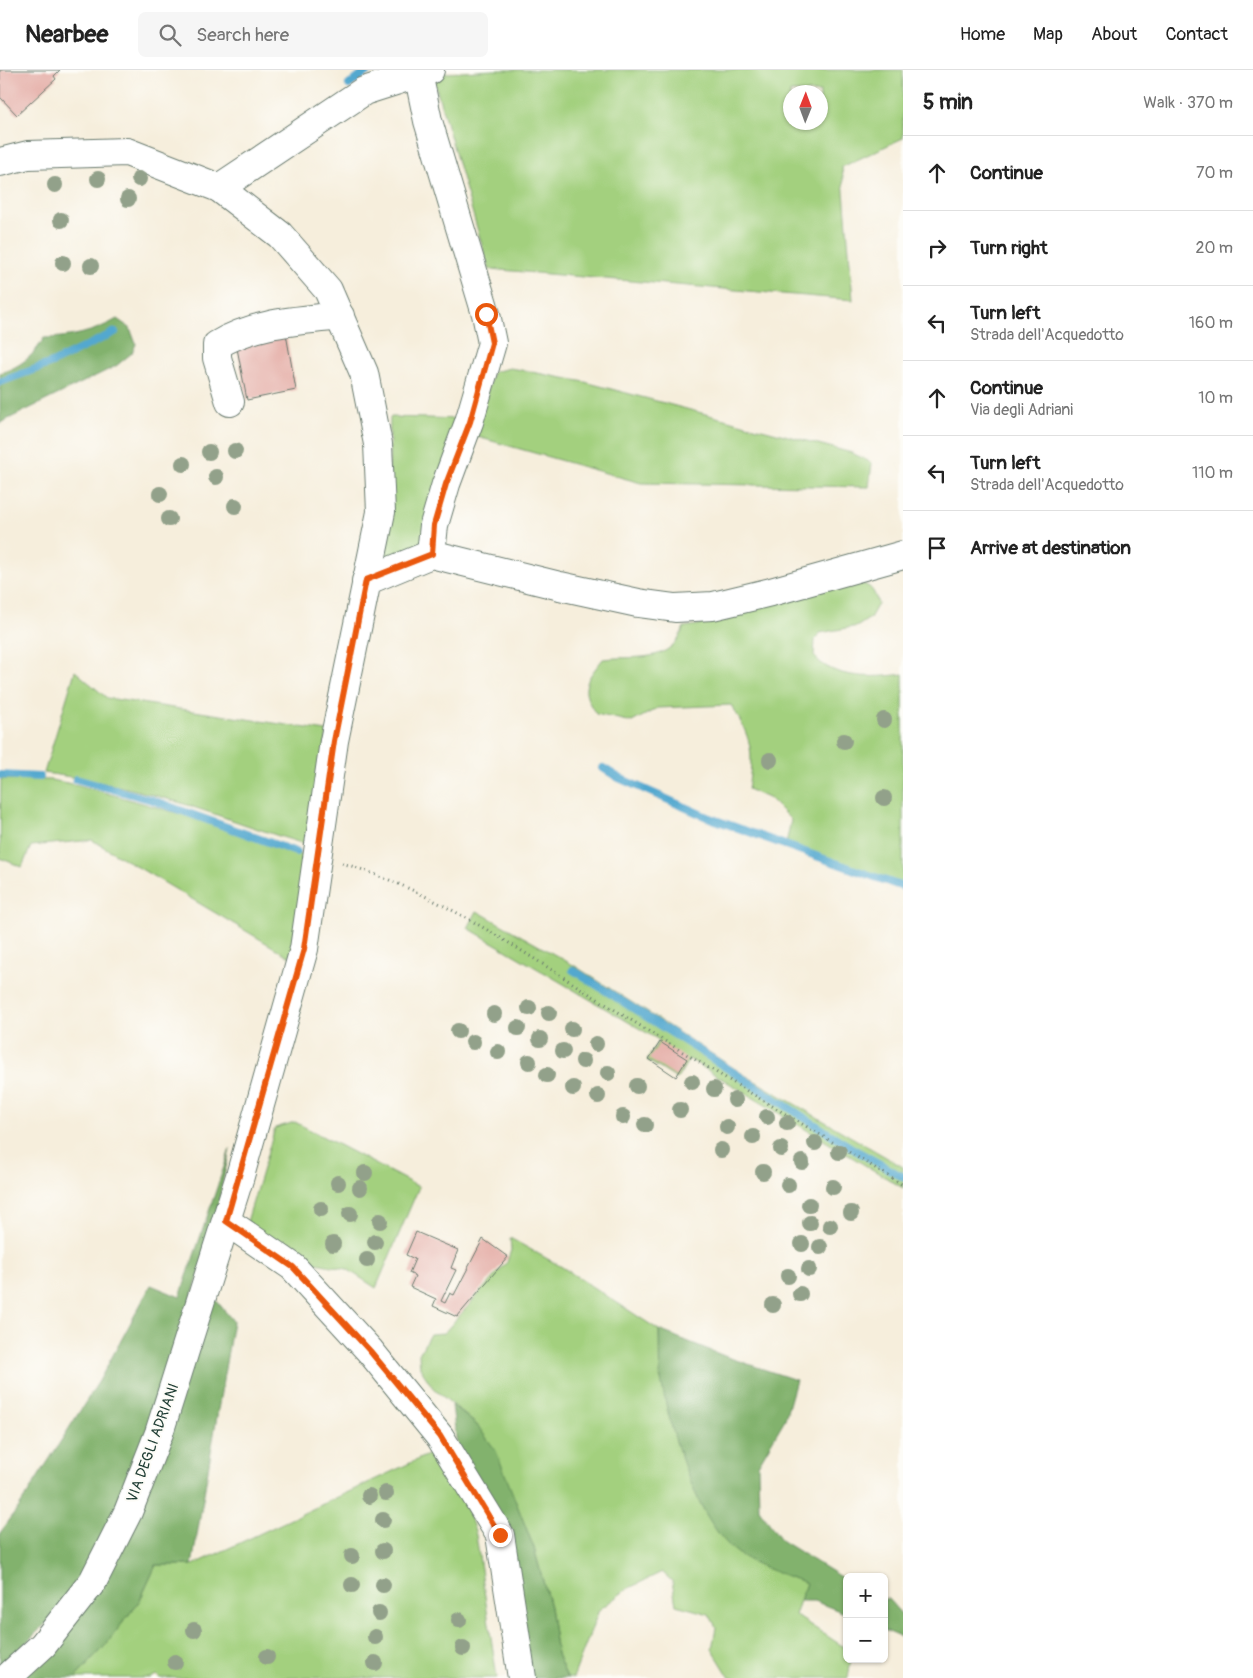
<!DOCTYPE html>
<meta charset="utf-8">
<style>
:root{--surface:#fff;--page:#f6f6f6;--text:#222;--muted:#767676;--line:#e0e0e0}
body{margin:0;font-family:Pangolin,sans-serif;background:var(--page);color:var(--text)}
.controls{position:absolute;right:15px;bottom:15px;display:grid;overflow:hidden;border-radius:8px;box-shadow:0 1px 4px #0004}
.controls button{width:45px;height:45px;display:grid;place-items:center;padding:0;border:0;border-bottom:1px solid var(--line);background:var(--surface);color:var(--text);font:25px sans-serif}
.compass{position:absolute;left:783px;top:15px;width:45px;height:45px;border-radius:50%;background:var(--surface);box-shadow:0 1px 4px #0004;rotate:1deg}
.stop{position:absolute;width:15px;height:15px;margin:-11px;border:4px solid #ea580c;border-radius:50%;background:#fff}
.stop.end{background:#ea580c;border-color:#fff;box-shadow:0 1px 5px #0008}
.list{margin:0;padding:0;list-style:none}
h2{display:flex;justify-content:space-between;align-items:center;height:65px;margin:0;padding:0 20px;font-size:21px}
h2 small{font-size:16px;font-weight:400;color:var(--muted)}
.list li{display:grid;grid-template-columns:32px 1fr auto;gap:15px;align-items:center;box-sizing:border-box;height:75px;padding:0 20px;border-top:1px solid var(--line)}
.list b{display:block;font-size:19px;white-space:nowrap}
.list p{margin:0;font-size:16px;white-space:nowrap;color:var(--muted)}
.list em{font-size:16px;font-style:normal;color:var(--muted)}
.icon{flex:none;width:28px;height:28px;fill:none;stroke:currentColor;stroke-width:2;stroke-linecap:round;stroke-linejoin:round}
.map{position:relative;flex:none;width:903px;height:1608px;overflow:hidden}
header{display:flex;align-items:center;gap:30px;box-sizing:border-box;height:70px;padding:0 25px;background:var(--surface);border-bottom:1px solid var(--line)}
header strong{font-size:24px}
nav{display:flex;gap:28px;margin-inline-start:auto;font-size:18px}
.search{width:350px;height:45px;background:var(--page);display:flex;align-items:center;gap:12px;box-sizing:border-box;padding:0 18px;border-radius:8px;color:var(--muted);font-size:19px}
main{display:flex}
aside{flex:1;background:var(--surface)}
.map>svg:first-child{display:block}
</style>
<header>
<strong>Nearbee</strong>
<div class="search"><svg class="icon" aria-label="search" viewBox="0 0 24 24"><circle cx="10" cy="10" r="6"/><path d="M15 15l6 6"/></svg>Search here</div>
<nav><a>Home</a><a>Map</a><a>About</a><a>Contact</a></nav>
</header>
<main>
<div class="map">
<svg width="903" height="1608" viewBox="0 0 903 1608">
<rect width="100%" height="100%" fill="#fdfcf7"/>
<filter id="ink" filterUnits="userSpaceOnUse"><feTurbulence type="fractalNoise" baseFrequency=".02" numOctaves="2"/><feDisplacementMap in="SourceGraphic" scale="10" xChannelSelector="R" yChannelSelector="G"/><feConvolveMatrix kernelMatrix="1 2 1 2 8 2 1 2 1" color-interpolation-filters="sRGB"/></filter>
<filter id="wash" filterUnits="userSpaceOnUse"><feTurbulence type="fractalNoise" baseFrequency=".0096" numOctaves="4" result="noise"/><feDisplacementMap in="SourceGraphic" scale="20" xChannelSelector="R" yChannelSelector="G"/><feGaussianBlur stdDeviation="1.12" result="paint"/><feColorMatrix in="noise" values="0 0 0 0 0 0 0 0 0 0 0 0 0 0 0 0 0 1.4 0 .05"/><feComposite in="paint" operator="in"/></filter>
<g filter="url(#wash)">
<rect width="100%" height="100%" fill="#f6eedc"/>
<g fill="#a3d07e" stroke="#618659" fill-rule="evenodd">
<path d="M493 0H903V68L842 97 853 230 489 199 432 4ZM790 22H820V52H790Z"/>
<path d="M510 298 585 312 852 383 872 393 869 417 641 413 474 366 493 302Z"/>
<path d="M390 347 465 349 425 479 377 498 389 416Z"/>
<path d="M842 512C864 514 872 511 878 534L870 548 858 556 820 563 815 570 814 586C833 610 875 608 903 604V815L786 774 791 750 770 729 748 719C754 681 752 669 731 635L658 638 632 652 596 644C579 619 585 611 603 589 637 585 670 595 684 557L728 550 752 538Z"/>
<path d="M75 601 107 628 327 661 311 776C267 763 225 747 181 733 136 719 90 709 44 703Z"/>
<path d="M1 709 51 710 78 715 216 754 310 788 290 887 92 770 31 776 22 797 0 788Z"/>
<path d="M477 841 575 896 743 1004 903 1097V1118L689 989 677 1009 647 990 659 970 468 858Z"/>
<path d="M295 1052 419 1117 376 1218 347 1199 306 1191 246 1155 275 1058Z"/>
<path d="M510 1168 562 1197 659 1260 660 1307 742 1486 806 1513 795 1545 847 1579V1589H851L848 1608H730L712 1579 716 1557 709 1544 676 1535 672 1511 662 1502 627 1519 599 1540 573 1608H567L557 1584 550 1537 534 1478 515 1431 477 1355 433 1318 420 1298 419 1284 430 1264 444 1263 507 1192 511 1180Z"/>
<path d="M440 1379 464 1428 476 1465 497 1608H160L156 1605 151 1608H75L104 1577 140 1530 156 1495H193Z"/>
</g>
<g fill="#82b26d" stroke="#507850">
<path d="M117 249 130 258 136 274 132 283 116 296 0 353V303C20 297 34 286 44 268 70 268 95 262 117 249Z"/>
<path d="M230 1079 210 1172 127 1420 66 1534 0 1598V1463L19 1437 99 1311 151 1215 180 1227Z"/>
<path d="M212 1225 233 1251 192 1495H156L140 1530 104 1577 75 1608H14L111 1497Z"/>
<path d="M659 1260 727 1287 796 1310 785 1349 758 1395 759 1439 782 1471 847 1511V1544L814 1531H800L806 1513C785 1505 761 1498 742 1486 698 1459 669 1358 661 1309 658 1293 660 1276 659 1260Z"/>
<path d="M452 1335 477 1355 496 1381 534 1478 550 1537 557 1584 567 1608H525L507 1480 457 1376Z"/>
<path d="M884 1529H888L903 1546V1568L884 1560Z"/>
</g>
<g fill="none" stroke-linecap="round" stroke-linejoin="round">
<g stroke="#52a8cf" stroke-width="8">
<path d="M349 15 369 0"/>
<path d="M0 312 52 293 115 262"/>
<path d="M603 698 619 708 707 747 903 817"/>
<path d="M0 705 40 707"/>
<path d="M76 709 152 730 296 782"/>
<path d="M573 900 855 1080 903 1107"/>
</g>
</g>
<g id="blocks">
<g fill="#e5afa8">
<path d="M0 0H60L54 6 56 9 17 45 0 27Z"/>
<path d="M286 264 296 320 247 330 236 273Z"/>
<path d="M660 972 687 989 676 1007 649 989Z"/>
<path d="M416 1162 458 1180 451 1198 456 1200 441 1231 445 1233 450 1223 454 1225 483 1169 508 1187 457 1247 433 1236 436 1229 410 1217 415 1206 409 1203 415 1189 406 1185Z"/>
</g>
</g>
</g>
<g filter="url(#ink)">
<use href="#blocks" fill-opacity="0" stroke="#6a7b6f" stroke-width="1"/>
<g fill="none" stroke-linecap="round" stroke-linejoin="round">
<g stroke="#6a7b6f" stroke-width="30">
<g id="minor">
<path d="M418 3 428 51 486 244 492 273 469 352 446 414 434 455 431 484"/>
<path d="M0 92 28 85 127 82 219 118 280 165 328 220 364 303 378 374 381 442 334 671 304 879 240 1106 159 1363 128 1442 93 1511 43 1575 7 1608"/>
<path d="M219 118 364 21 430 0"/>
<path d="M230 332 217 288V275C255 252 297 251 340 246"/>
<path d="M366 511 431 484 560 516 638 533 675 538 713 536 771 522 903 485"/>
<path d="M226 1151 293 1197 370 1281 440 1367 500 1465 522 1608"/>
</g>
</g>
<path stroke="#6a7b6f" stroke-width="3" stroke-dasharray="1 4" stroke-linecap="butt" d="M342 793C441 823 528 886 615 940 710 1000 807 1056 903 1115"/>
<use href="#minor" stroke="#fff" stroke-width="28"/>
</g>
<g fill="#92a18a">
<circle cx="98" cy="109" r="8"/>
<circle cx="139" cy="109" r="8"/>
<circle cx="55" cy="115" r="8"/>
<circle cx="128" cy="129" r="8"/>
<circle cx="61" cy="150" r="8"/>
<circle cx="63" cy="193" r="8"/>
<circle cx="91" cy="196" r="8"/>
<circle cx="235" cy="381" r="8"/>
<circle cx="209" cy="382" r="8"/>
<circle cx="183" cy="394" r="8"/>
<circle cx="216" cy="407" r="8"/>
<circle cx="160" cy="424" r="8"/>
<circle cx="235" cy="436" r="8"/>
<circle cx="169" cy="449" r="8"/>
<circle cx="884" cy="650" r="8"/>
<circle cx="844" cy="671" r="8"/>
<circle cx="770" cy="690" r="8"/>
<circle cx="884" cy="728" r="8"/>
<circle cx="529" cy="938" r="8"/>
<circle cx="549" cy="943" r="8"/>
<circle cx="494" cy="944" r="8"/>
<circle cx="518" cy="958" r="8"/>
<circle cx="572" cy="959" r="8"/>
<circle cx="458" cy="961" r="8"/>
<circle cx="540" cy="969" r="8"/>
<circle cx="473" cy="972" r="8"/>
<circle cx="596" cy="974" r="8"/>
<circle cx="563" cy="981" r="8"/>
<circle cx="498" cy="982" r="8"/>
<circle cx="583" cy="991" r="8"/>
<circle cx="529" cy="992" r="8"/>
<circle cx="608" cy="1003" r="8"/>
<circle cx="547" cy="1005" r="8"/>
<circle cx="692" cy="1012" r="8"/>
<circle cx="637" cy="1016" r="8"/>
<circle cx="573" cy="1018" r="8"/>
<circle cx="714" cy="1019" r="8"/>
<circle cx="598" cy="1026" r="8"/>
<circle cx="735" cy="1030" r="8"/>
<circle cx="680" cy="1040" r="8"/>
<circle cx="623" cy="1047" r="8"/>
<circle cx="767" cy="1047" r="8"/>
<circle cx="787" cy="1053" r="8"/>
<circle cx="645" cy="1055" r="8"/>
<circle cx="727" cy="1057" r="8"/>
<circle cx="753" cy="1067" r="8"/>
<circle cx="815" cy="1073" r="8"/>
<circle cx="781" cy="1079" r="8"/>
<circle cx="721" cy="1080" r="8"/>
<circle cx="839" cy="1082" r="8"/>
<circle cx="802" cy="1092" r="8"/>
<circle cx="763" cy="1102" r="8"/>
<circle cx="365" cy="1103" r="8"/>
<circle cx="338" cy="1113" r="8"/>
<circle cx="788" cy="1115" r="8"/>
<circle cx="833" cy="1117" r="8"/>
<circle cx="360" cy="1118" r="8"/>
<circle cx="809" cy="1135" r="8"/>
<circle cx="321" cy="1139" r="8"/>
<circle cx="851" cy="1143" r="8"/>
<circle cx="350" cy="1144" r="8"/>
<circle cx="380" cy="1151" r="8"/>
<circle cx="810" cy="1153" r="8"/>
<circle cx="830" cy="1156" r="8"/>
<circle cx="375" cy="1172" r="8"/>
<circle cx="333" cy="1174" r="8"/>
<circle cx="802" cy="1174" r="8"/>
<circle cx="820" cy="1177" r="8"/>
<circle cx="367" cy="1190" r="8"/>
<circle cx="809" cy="1199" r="8"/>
<circle cx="788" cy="1206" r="8"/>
<circle cx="800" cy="1224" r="8"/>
<circle cx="773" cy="1235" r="8"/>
<circle cx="386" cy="1423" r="8"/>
<circle cx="369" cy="1426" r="8"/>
<circle cx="383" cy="1450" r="8"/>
<circle cx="383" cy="1481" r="8"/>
<circle cx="352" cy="1486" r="8"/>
<circle cx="352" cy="1515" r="8"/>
<circle cx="383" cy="1515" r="8"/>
<circle cx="379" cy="1543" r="8"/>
<circle cx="459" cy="1550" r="8"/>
<circle cx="194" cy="1560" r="8"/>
<circle cx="375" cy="1567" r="8"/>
<circle cx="463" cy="1578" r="8"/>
<circle cx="267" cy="1587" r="8"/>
<circle cx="175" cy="1592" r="8"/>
<circle cx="375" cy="1593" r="8"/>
</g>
</g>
<g fill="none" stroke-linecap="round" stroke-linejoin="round" filter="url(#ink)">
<path stroke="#ea580c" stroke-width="6" d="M486 244 492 273 470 352 446 414 434 455 432 484 366 510 334 671 304 879 226 1151 293 1197 370 1281 440 1366 500 1465"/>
</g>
<g text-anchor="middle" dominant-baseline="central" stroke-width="4" stroke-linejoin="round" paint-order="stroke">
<g font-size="15" fill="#1f3d34" stroke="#fdfcf7">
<text transform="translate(153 1373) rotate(-70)">VIA DEGLI ADRIANI</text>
</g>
</g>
</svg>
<div class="controls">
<button>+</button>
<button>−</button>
</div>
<svg class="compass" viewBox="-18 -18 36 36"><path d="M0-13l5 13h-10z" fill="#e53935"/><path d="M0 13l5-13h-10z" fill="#767676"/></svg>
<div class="stop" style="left:486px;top:244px"></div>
<div class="stop end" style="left:500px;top:1465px"></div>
</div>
<aside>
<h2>5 min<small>Walk · 370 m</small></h2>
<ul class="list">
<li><svg class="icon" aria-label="ahead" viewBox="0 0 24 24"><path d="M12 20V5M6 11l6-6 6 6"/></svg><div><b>Continue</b></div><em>70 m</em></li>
<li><svg class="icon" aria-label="right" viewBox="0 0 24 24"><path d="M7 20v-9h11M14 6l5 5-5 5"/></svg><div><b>Turn right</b></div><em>20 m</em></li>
<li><svg class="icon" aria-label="left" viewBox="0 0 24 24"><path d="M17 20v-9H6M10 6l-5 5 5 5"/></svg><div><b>Turn left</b><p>Strada dell'Acquedotto</p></div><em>160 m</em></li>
<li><svg class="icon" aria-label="ahead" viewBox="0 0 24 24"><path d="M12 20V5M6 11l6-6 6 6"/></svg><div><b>Continue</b><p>Via degli Adriani</p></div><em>10 m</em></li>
<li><svg class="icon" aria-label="left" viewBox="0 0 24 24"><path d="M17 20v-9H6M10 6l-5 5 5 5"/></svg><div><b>Turn left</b><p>Strada dell'Acquedotto</p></div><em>110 m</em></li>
<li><svg class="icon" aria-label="arrive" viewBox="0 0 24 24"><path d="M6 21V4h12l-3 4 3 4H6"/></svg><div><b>Arrive at destination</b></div></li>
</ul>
</aside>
</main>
